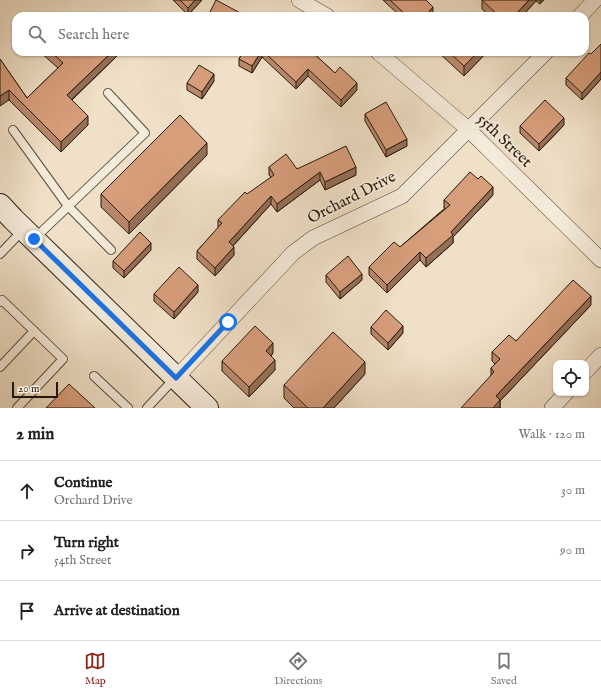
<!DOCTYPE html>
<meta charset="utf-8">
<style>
:root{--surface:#fff;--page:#f2f2f2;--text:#202124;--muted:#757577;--line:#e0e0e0;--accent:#8f2418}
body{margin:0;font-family:"IM FELL English",serif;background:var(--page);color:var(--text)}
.controls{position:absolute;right:12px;bottom:12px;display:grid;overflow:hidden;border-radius:8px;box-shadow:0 1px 3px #0004}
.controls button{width:36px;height:36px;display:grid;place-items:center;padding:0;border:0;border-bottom:1px solid var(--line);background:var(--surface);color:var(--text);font:20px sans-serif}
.scale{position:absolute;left:12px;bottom:10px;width:46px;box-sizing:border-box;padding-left:4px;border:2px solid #271a0b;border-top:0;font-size:11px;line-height:14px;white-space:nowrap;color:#271a0b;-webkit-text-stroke:3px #f5ebdb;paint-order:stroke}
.stop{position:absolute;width:12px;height:12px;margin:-9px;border:3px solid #1a73e8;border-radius:50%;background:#fff}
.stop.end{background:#1a73e8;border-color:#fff;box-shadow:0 1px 4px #0008}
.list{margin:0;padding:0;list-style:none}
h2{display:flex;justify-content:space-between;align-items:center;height:52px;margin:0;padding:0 16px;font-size:17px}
h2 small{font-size:13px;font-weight:400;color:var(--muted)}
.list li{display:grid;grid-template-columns:26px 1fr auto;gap:12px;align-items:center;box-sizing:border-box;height:60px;padding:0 16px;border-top:1px solid var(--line)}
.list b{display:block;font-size:15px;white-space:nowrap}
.list p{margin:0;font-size:13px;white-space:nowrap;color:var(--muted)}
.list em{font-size:13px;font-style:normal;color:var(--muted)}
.icon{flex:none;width:22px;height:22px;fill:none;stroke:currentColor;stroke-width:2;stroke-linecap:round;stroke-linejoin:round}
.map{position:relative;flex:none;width:601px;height:408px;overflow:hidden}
.search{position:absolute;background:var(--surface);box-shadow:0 1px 3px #0004;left:12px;right:12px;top:12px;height:44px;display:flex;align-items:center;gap:10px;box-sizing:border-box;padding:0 14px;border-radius:12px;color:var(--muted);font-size:15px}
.sheet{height:232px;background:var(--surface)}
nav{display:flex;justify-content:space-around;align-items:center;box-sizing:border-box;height:56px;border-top:1px solid var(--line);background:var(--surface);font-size:11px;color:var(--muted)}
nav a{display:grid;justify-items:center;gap:2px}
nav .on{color:var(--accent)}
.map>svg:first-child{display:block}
</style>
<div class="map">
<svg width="601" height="408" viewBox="0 0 601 408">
<rect width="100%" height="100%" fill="#f0e0c7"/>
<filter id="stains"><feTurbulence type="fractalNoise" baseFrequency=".005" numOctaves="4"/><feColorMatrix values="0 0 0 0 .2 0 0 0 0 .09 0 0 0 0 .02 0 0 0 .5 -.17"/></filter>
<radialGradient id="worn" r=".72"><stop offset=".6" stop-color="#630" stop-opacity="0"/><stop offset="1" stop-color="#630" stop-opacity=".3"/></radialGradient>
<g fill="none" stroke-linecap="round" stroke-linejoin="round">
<g stroke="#594c3a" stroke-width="10">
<g id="lane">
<path d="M13 130 68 206 111 250"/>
<path d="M34 239 145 133 108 93"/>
<path d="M0 254 23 230"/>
<path d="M0 302 2 300 63 359 17 408"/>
<path d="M0 367 34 331"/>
<path d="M94 376 128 408"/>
<path d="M147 408 175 378"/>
</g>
</g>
<g stroke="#594c3a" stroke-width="16">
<g id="street">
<path d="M299 0 327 16"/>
<path d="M580 16 595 0"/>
<path d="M378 52 469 130 601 260"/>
<path d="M586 371 601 355"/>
<path d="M176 378 293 253 313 238 402 196 546 52"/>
<path d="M552 408 566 393"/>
</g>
</g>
<g stroke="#271a0b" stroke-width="24">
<path id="secondary" d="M0 205 13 219 207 408"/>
</g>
<use href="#lane" stroke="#f5ebdb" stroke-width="8"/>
<use href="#street" stroke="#f5ebdb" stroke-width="15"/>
<use href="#secondary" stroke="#f5ebdb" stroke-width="22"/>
</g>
<g fill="#b9886b" stroke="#271a0b">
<path d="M173 0H202L188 15Z"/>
<path d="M383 0H426L433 14 432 16H400Z"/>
<path d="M482 0H544L540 4 536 1 522 16H490L482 9Z"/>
<path d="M601 44V79L582 100 566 85V78L591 54Z"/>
<path d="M40 52H119V54L72 100 88 125 61 152 9 100 0 59 27 98 58 68Z"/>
<path d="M243 52H312L335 73 357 90 341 107 308 76 296 89 262 57 252 73 239 66V59Z"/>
<path d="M438 52H487L464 76Z"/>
<path d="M214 81 202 99 187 90V83Z"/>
<path d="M365 114 407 146 386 157 365 121Z"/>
<path d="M564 125 539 151 520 133V126Z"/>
<path d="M207 155 129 234 101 207V194Z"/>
<path d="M269 167 297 169 356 175 325 190 320 180 277 212 271 204 233 246 234 255 215 276 197 259V251L218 228V220L271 177 269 175Z"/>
<path d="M493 195 453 237V243L426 267 420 260 387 293 369 275V267L400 247 445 208H444V200Z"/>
<path d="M151 250 124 278 113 268V261Z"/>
<path d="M326 275 362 280 340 299 326 282Z"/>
<path d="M198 292 174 319 154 301V294Z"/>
<path d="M591 305 500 401V408L491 375V368L495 364 492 361V352Z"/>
<path d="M371 327 403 333 388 350 371 334Z"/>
<path d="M273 353 271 356 275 370 249 397 222 371V361Z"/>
<path d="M365 374 334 408H294L284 398V385Z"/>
</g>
<g fill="#966f57" stroke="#271a0b">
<path d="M195 0H202L188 15V8Z"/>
<path d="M529 0H536V1L522 16H514Z"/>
<path d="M540 0H544L540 4Z"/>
<path d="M433 7V14L432 16H425Z"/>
<path d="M112 52H119V54L67 104V95Z"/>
<path d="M261 52H262V57L252 73V66Z"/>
<path d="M478 52H487L464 76V66Z"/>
<path d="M308 69V76L296 89V82Z"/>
<path d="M601 72V79L582 100V93Z"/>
<path d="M214 74V81L202 99V92Z"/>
<path d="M357 83V90L341 107V100Z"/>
<path d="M9 90V100L0 106V96Z"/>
<path d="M88 116V125L61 152V142Z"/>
<path d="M564 118V125L539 151V144Z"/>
<path d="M407 139V146L386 157V150Z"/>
<path d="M207 143V155L129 234V222Z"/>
<path d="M356 167V175L325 190V182Z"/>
<path d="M320 172V180L277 212V204Z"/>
<path d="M493 187V195L453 237V243L426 267V258Z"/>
<path d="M271 196V204L229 250V242Z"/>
<path d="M151 243V250L124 278V271Z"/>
<path d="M234 247V255L215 276V268Z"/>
<path d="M420 252V260L387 293V285Z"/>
<path d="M362 274V280L340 299V292Z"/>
<path d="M198 285V292L174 319V312Z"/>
<path d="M591 296V305L500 401V408H493L496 396Z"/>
<path d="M403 326V333L388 350V343Z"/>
<path d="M273 343V353L266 361V351Z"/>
<path d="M275 360V370L249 397V387Z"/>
<path d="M365 362V374L334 408H323Z"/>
</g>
<g fill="#d79e7c" stroke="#271a0b">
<path d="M180 0H195L188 8Z"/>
<path d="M216 0 246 16H208Z"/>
<path d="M390 0H426L433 7 425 16H407Z"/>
<path d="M482 0H529L514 16H499Z"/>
<path d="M601 44V72L582 93 566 78 589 53 591 54Z"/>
<path d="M51 52H112L67 95 88 116 61 142 9 90 0 96V59L27 98 63 63Z"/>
<path d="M243 52H261L252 66 239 59Z"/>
<path d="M264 52H312L335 73 340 67 357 83 341 100 308 69 296 82Z"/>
<path d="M449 52H478L464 66Z"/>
<path d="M199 65 214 74 202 92 187 83Z"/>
<path d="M545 100 564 118 539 144 520 126Z"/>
<path d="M386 102 407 139 386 150 365 114Z"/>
<path d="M180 115 207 143 129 222 101 194Z"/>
<path d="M346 146 356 167 325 182 320 172 277 204 271 196 229 242 234 247 215 268 197 251 222 223 218 220 245 192 247 194 274 175 269 167 286 154 297 169Z"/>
<path d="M470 172 478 179 481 176 493 187 451 232 453 235 426 258 420 252 387 285 369 267 394 242 400 247 450 205 444 200Z"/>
<path d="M140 232 151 243 124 271 113 261Z"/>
<path d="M348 256 362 274 340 292 326 275Z"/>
<path d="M179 267 198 285 174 312 154 294Z"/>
<path d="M573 280 591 296 496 396 500 400 493 408H461L494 372 491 368 500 359 492 352 509 335 516 341Z"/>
<path d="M386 310 403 326 388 343 371 327Z"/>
<path d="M255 326 273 343 266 351 275 360 249 387 222 361Z"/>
<path d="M333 332 365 362 323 408H308L284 385Z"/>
<path d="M69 384 95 408H46Z"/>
</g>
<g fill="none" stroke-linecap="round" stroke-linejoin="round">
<path stroke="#1a73e8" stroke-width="5" d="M34 239 176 378 228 322"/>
</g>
<g text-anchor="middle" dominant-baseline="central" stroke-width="3.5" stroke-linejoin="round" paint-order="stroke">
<g font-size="16" fill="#271a0b" stroke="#f5ebdb">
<text transform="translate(504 141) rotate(44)">55th Street</text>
<text transform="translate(352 198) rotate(-27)">Orchard Drive</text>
</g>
</g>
<rect width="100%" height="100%" filter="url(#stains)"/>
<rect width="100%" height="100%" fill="url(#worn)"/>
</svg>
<div class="controls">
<button><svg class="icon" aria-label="locate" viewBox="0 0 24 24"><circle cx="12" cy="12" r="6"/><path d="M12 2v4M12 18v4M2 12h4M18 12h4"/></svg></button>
</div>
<div class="scale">20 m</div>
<div class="stop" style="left:228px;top:322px"></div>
<div class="stop end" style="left:34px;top:239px"></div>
<div class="search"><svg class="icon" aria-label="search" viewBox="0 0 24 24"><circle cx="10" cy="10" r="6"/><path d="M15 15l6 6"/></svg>Search here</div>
</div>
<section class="sheet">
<h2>2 min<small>Walk · 120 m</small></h2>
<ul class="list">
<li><svg class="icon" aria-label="ahead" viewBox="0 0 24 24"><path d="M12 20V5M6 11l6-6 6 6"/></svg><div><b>Continue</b><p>Orchard Drive</p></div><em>30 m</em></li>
<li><svg class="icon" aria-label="right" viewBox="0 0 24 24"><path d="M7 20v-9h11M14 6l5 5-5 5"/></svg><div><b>Turn right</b><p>54th Street</p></div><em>90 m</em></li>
<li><svg class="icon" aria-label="arrive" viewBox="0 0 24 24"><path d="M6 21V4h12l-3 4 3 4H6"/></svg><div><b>Arrive at destination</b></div></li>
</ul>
</section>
<nav>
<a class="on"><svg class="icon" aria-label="map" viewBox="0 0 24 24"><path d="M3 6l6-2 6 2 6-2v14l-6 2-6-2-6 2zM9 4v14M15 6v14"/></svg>Map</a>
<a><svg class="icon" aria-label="directions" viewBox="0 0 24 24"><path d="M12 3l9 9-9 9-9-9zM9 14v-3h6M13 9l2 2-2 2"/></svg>Directions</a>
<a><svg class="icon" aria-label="saved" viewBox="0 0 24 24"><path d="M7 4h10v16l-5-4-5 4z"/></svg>Saved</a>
</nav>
